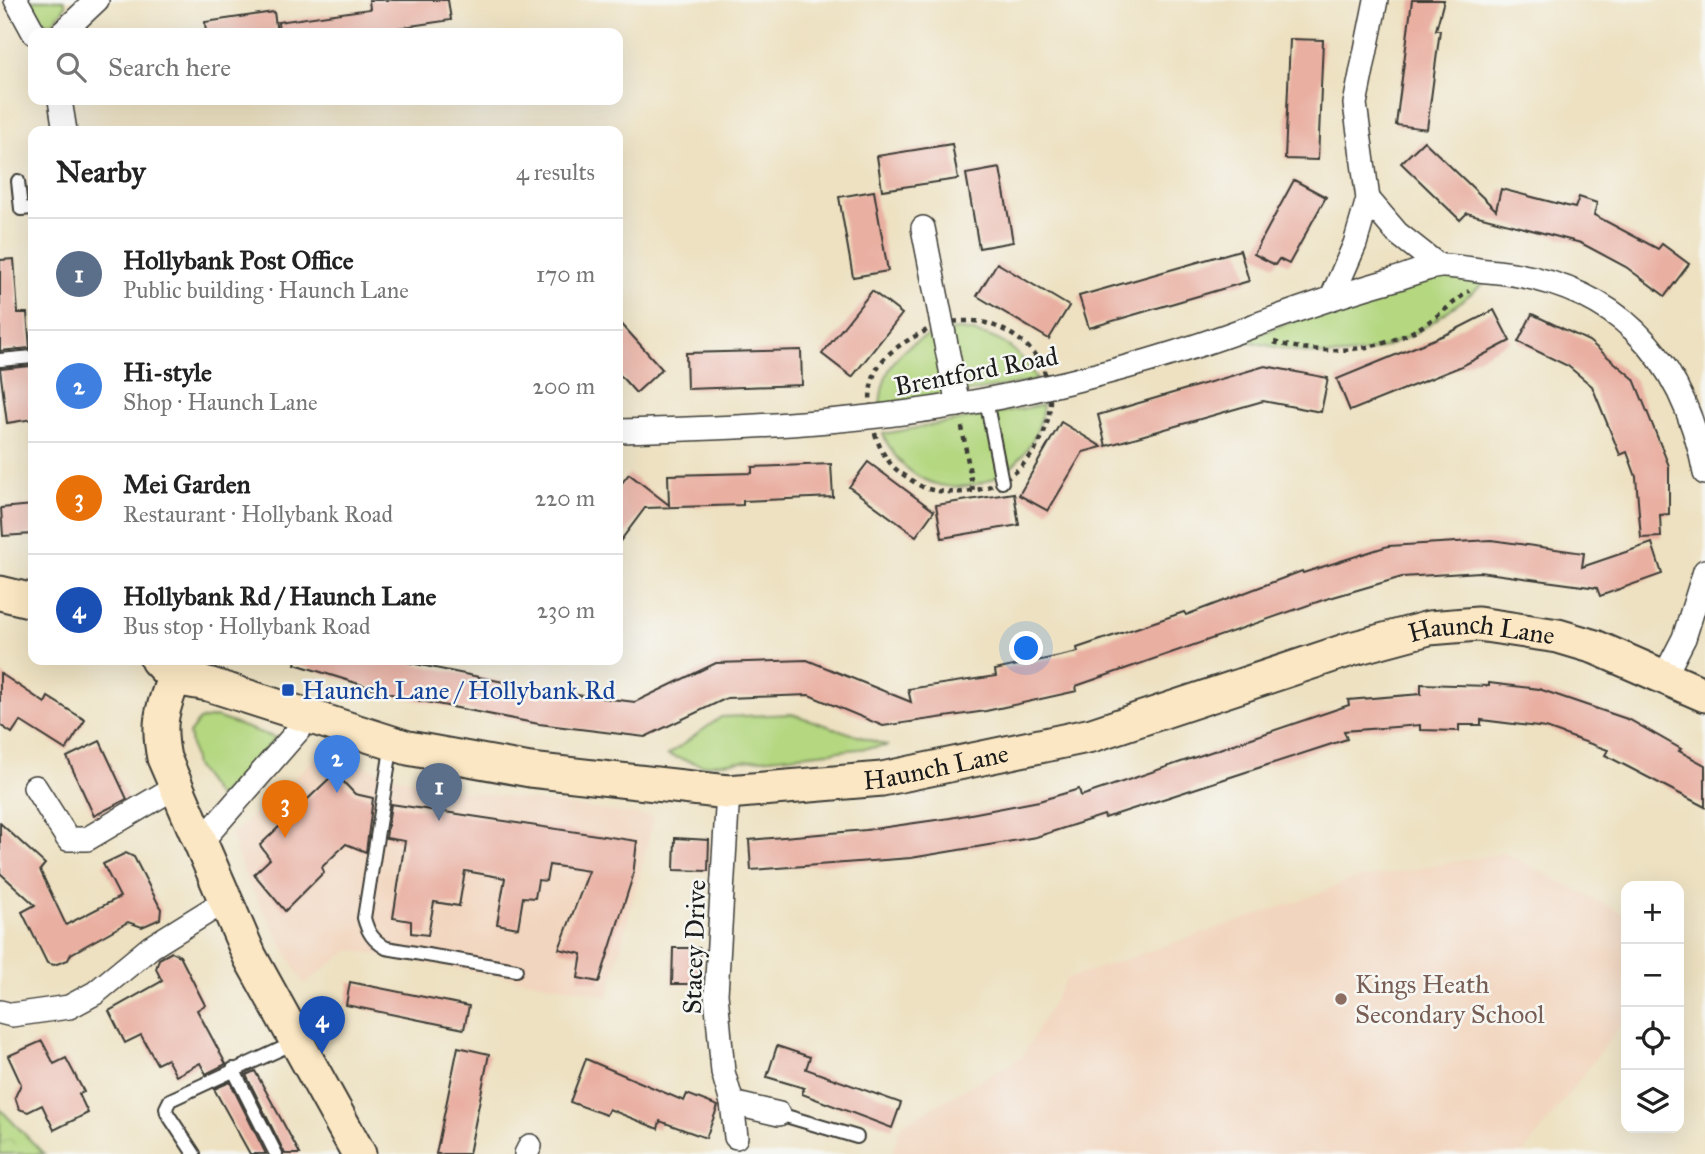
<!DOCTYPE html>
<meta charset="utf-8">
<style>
:root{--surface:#fff;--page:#f6f6f6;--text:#222;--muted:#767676;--line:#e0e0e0;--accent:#0f766e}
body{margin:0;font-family:"IM FELL Great Primer",serif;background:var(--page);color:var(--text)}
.controls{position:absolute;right:21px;bottom:21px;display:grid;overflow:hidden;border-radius:14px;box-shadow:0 7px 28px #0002}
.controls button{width:63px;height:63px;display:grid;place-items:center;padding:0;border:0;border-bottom:2px solid var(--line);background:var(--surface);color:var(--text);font:35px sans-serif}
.you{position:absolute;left:1027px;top:649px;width:24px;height:24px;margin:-18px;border:5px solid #fff;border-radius:50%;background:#1a73e8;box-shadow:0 0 0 10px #1a73e833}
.badge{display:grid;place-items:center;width:46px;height:46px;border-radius:50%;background:var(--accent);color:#fff;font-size:23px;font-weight:700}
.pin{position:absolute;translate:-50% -58px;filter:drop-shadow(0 2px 4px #0008)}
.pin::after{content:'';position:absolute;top:37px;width:24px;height:21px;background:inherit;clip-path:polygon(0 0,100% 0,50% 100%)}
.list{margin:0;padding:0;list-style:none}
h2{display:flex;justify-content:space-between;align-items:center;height:91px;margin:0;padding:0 28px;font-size:30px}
h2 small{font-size:23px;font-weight:400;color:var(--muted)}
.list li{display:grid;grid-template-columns:46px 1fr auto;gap:21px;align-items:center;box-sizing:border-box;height:112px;padding:0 28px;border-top:2px solid var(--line)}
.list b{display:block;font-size:26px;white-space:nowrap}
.list p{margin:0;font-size:23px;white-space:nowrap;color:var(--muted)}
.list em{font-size:23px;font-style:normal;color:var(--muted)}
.icon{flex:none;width:38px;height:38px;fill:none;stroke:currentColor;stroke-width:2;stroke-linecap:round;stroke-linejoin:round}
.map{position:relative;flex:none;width:1705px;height:1154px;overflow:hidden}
.search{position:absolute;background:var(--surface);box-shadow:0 7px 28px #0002;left:28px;top:28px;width:595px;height:77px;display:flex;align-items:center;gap:18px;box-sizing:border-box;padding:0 24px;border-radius:14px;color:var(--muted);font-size:26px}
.panel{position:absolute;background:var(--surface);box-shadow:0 7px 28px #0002;left:28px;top:126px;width:595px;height:539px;border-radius:14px}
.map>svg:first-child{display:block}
</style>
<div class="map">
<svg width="1705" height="1154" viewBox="0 0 1705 1154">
<defs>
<pattern id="park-crowns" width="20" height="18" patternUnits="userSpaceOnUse" patternTransform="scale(1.75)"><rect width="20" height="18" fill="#b4d780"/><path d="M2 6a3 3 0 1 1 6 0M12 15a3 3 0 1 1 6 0" fill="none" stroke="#9ab86e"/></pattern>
</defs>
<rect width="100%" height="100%" fill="#f6f6f2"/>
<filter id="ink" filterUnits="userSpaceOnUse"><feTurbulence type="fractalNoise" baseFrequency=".0143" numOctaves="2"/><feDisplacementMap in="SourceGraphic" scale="14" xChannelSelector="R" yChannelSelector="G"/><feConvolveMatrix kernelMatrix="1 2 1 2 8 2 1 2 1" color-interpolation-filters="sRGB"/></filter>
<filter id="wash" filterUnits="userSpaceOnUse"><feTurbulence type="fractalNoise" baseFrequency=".00686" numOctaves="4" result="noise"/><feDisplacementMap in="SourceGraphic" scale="28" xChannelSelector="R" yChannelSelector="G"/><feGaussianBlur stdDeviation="1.57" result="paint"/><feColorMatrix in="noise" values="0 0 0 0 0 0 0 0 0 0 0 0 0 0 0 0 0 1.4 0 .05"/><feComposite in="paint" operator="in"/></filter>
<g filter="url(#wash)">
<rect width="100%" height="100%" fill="#ede1c1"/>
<g fill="#f2d5be">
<path d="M321 753 393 776 457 790 654 817 608 997 593 992 350 950 304 984 245 877 231 835Z"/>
<path d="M1504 853 1626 915V1018L1523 1154H892L901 1125 1022 1057 1066 979 1313 896 1347 881Z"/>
</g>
<g fill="#b4d780" stroke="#687a4e" stroke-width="2">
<path d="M31 0H64L66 6 52 23 43 22Z"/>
<path d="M1441 276 1491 278C1447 312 1403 352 1344 355 1312 357 1274 346 1242 340L1334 306Z"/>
<path d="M961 330C997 335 1020 347 1037 380L880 408C882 359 912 332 961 330Z"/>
<path d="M1043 405C1033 494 919 520 883 434Z"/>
<path d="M792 714 888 746 702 765 668 755 721 717Z"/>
<path d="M216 717 276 738 218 798 195 766 189 734 199 720Z"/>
</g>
<path fill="url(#park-crowns)" stroke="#687a4e" stroke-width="2" d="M0 1109 44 1154H0Z"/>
<g id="blocks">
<g fill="#e9afa1">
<path d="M369 0H448L451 20 363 33H279L278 22 370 9Z"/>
<path d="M1412 0H1444L1436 30H1440L1427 129 1396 125Z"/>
<path d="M274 12 277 33H206L205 22Z"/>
<path d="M1290 39 1323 40 1318 160 1285 159Z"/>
<path d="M1424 141 1496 210 1501 189 1575 208 1579 197 1597 203 1594 215 1658 249 1662 244 1689 264 1665 296 1626 267 1581 243 1467 213 1460 220 1401 163Z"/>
<path d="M952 144 958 179 882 190 877 156Z"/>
<path d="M1000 168 1013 242 979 248 966 174Z"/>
<path d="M1294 180 1326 197 1289 264 1279 259 1275 265 1254 254Z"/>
<path d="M874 191 888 271 853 277 839 197Z"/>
<path d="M1240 250 1249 281 1089 328 1079 296Z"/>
<path d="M14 259 18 313H27L30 348 0 351V260Z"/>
<path d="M997 263 1069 306 1049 339 977 296Z"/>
<path d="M872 291 902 314 852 377 822 354Z"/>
<path d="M1494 310 1510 341 1462 366 1350 411 1337 379 1449 333Z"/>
<path d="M1532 314 1589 341 1634 379 1669 466V514L1660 515 1661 537 1641 538 1636 477 1627 452 1620 455 1592 386 1568 366 1518 342Z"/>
<path d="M618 320 662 369 636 393 618 373Z"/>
<path d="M801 350 802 385 687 389 686 353Z"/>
<path d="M31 366 33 419 7 423 0 369Z"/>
<path d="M1265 366 1328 378 1321 412 1263 401 1106 446 1098 415Z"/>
<path d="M1061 422 1102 447 1083 452 1048 511 1019 495Z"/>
<path d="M868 462 934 511 916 536 849 487Z"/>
<path d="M831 464 833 497 743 501V505L645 508 618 544V488L629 474 669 505 668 475 752 473V467Z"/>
<path d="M1014 493 1019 525 942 538 936 505Z"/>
<path d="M33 505V534L3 536 1 508Z"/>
<path d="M1491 540 1584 553 1582 567 1652 543 1662 574 1600 596 1597 588 1480 572 1402 577 1323 600 1076 686 1077 691 986 711 883 726 809 695 727 698 645 737 539 724 401 697 295 664 296 660H396L552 692 635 702 716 663 807 660 911 702 908 689 996 676 995 670 1078 652 1077 648 1184 612 1186 615 1302 571 1303 573 1388 546Z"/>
<path d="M0 673 45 703 48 697 85 720 66 750 20 721 12 733 0 725Z"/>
<path d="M1489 683 1539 689 1630 720 1681 749 1679 751 1705 765V807L1605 755 1608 750 1546 728 1481 720V725H1459V731L1420 730V725L1344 731 1347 739 1105 818 1104 815 1036 837 911 858 751 870 749 840 866 830 950 818 1039 801 1079 789 1081 796 1349 705 1348 700 1421 694V684L1489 686Z"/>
<path d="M100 741 127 799 94 816 67 757Z"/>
<path d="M335 773 355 794 373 798 366 852 346 844 322 867 324 872 285 911 254 874 270 859 260 845Z"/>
<path d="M391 804 637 841 633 876 599 982 578 978 582 954 559 949 589 871 549 865 546 881 538 880 535 898 523 897 518 928 497 924 505 878 465 871 459 906 434 902 428 935 411 933V921L393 918 405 841 386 838Z"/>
<path d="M0 823 45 864 40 870 66 925 120 897 103 864 126 853 134 857 161 909 160 919 142 927 128 922 71 954 68 960 54 965 47 963 22 912 35 905 0 873Z"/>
<path d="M675 838 709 840 708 871 674 870Z"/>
<path d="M673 948H700L699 984H672Z"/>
<path d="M172 952 180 956 205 1005 197 1010 226 1064 206 1074 200 1063 176 1076 167 1059 157 1064 141 1035 125 1043 109 1011 162 981 156 969 159 959Z"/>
<path d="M350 982 469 1006 464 1029 346 1005Z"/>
<path d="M42 1041 54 1064 66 1058 84 1092 79 1094 88 1113 54 1130 42 1105 28 1112 19 1109 15 1097 21 1084 8 1056Z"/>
<path d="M777 1046 810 1057 806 1069 901 1103 892 1128 802 1094 804 1088 767 1077Z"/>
<path d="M458 1047 489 1054 469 1154H436Z"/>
<path d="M586 1059 684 1101 687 1094 718 1106 706 1138 660 1121 658 1129 609 1109 606 1115 570 1102Z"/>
<path d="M255 1071 300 1154H285L246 1075Z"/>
<path d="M230 1082 266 1154H250L214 1089Z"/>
</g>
</g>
</g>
<g filter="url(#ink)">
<use href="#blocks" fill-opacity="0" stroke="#3b3a35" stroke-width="2"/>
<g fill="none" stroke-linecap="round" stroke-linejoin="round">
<g stroke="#3b3a35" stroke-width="16">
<g id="lane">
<path d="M18 181 21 209 33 208"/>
<path d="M0 360 33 357"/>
<path d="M986 400 1002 482"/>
<path d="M392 743 364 918C368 933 373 940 386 948L516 970"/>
<path d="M233 1069 276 1154"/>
<path d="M779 1114 857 1137"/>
<path d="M194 1154 167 1113 166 1108 170 1100 296 1042"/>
</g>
</g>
<g stroke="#3b3a35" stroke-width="26">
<g id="street">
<path d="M16 0 34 33"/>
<path d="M62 33 97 0"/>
<path d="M60 100 65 131"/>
<path d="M1368 199 1397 233 1439 266"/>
<path d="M923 228 958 405"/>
<path d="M1332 297 1355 244 1368 199 1355 104 1376 0"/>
<path d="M618 431C761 428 902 421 1042 388 1115 372 1183 352 1253 326 1299 309 1345 293 1392 280 1407 276 1424 268 1439 266 1455 265 1473 270 1488 271 1613 282 1682 352 1705 473"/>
<path d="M1665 675 1684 638 1705 571"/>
<path d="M35 787 68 839H87L177 786"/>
<path d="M728 792 716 994 723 1072 732 1103 736 1137"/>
<path d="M201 842 310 717"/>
<path d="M0 1012 12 1015 69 1007 95 993 151 947 225 901"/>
<path d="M732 1103 779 1114"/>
<path d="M526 1154 530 1146"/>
</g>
</g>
<g stroke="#3b3a35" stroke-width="37">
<g id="secondary">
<path d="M0 593 33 601"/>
<path id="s1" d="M157 660 174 678 208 684 408 748 530 770 728 792 882 779 1092 735 1351 649 1429 628 1478 624 1558 636 1595 647 1705 695"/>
<path d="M174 678C162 710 157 723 164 758L250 957 359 1154"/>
</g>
</g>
<g stroke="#3b3a35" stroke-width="4.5" stroke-dasharray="5 5" stroke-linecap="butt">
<path d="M943 322C956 322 974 319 986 323 1103 359 1045 517 928 489 919 487 909 478 901 473 887 464 877 444 874 429 859 362 889 349 943 322Z"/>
<path d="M1274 342C1318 355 1371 353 1412 332 1432 322 1451 304 1469 291"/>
<path d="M962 427 973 491"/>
</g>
<use href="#lane" stroke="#fff" stroke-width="12"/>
<use href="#street" stroke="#fff" stroke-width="23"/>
<use href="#secondary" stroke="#fbe7c3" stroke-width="33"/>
</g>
</g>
<rect fill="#1a4fb4" stroke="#f6f6f2" stroke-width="2.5" x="281" y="683" width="14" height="14" rx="3.5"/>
<circle fill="#8d6e63" stroke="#f6f6f2" stroke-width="2.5" cx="1341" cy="999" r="7"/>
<g text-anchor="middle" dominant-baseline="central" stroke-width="5" stroke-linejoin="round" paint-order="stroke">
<g font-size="26" fill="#1c1c1c" stroke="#f6f6f2">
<text transform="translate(976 371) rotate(-11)">Brentford Road</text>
<text stroke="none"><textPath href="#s1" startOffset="1368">Haunch Lane</textPath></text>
<text stroke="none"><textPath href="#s1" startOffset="802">Haunch Lane</textPath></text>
<text transform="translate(694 947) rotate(-88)">Stacey Drive</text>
</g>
<g font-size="26" fill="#164399" stroke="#f6f6f2" text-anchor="start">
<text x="302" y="690">Haunch Lane / Hollybank Rd</text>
</g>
<g font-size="26" fill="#785e54" stroke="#f6f6f2" text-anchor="start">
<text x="1355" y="984">Kings Heath<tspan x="1355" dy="30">Secondary School</tspan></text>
</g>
</g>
</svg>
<div class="controls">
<button>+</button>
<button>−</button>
<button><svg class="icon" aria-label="locate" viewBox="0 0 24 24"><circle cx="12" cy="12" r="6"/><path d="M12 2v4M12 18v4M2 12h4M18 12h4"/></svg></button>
<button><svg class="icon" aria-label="layers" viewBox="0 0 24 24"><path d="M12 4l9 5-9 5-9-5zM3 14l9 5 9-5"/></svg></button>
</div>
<div class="you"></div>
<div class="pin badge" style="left:439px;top:821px;background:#5c6f8a">1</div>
<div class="pin badge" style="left:337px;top:793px;background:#3f7fe0">2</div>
<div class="pin badge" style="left:285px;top:838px;background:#e8710a">3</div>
<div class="pin badge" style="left:322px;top:1054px;background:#1a4fb4">4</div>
<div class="search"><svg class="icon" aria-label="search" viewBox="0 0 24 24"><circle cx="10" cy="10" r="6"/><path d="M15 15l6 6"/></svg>Search here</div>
<section class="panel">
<h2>Nearby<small>4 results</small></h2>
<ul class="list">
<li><span class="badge" style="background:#5c6f8a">1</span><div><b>Hollybank Post Office</b><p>Public building · Haunch Lane</p></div><em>170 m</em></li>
<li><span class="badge" style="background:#3f7fe0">2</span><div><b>Hi-style</b><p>Shop · Haunch Lane</p></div><em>200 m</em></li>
<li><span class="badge" style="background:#e8710a">3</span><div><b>Mei Garden</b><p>Restaurant · Hollybank Road</p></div><em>220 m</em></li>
<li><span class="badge" style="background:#1a4fb4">4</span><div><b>Hollybank Rd / Haunch Lane</b><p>Bus stop · Hollybank Road</p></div><em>230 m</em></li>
</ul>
</section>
</div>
